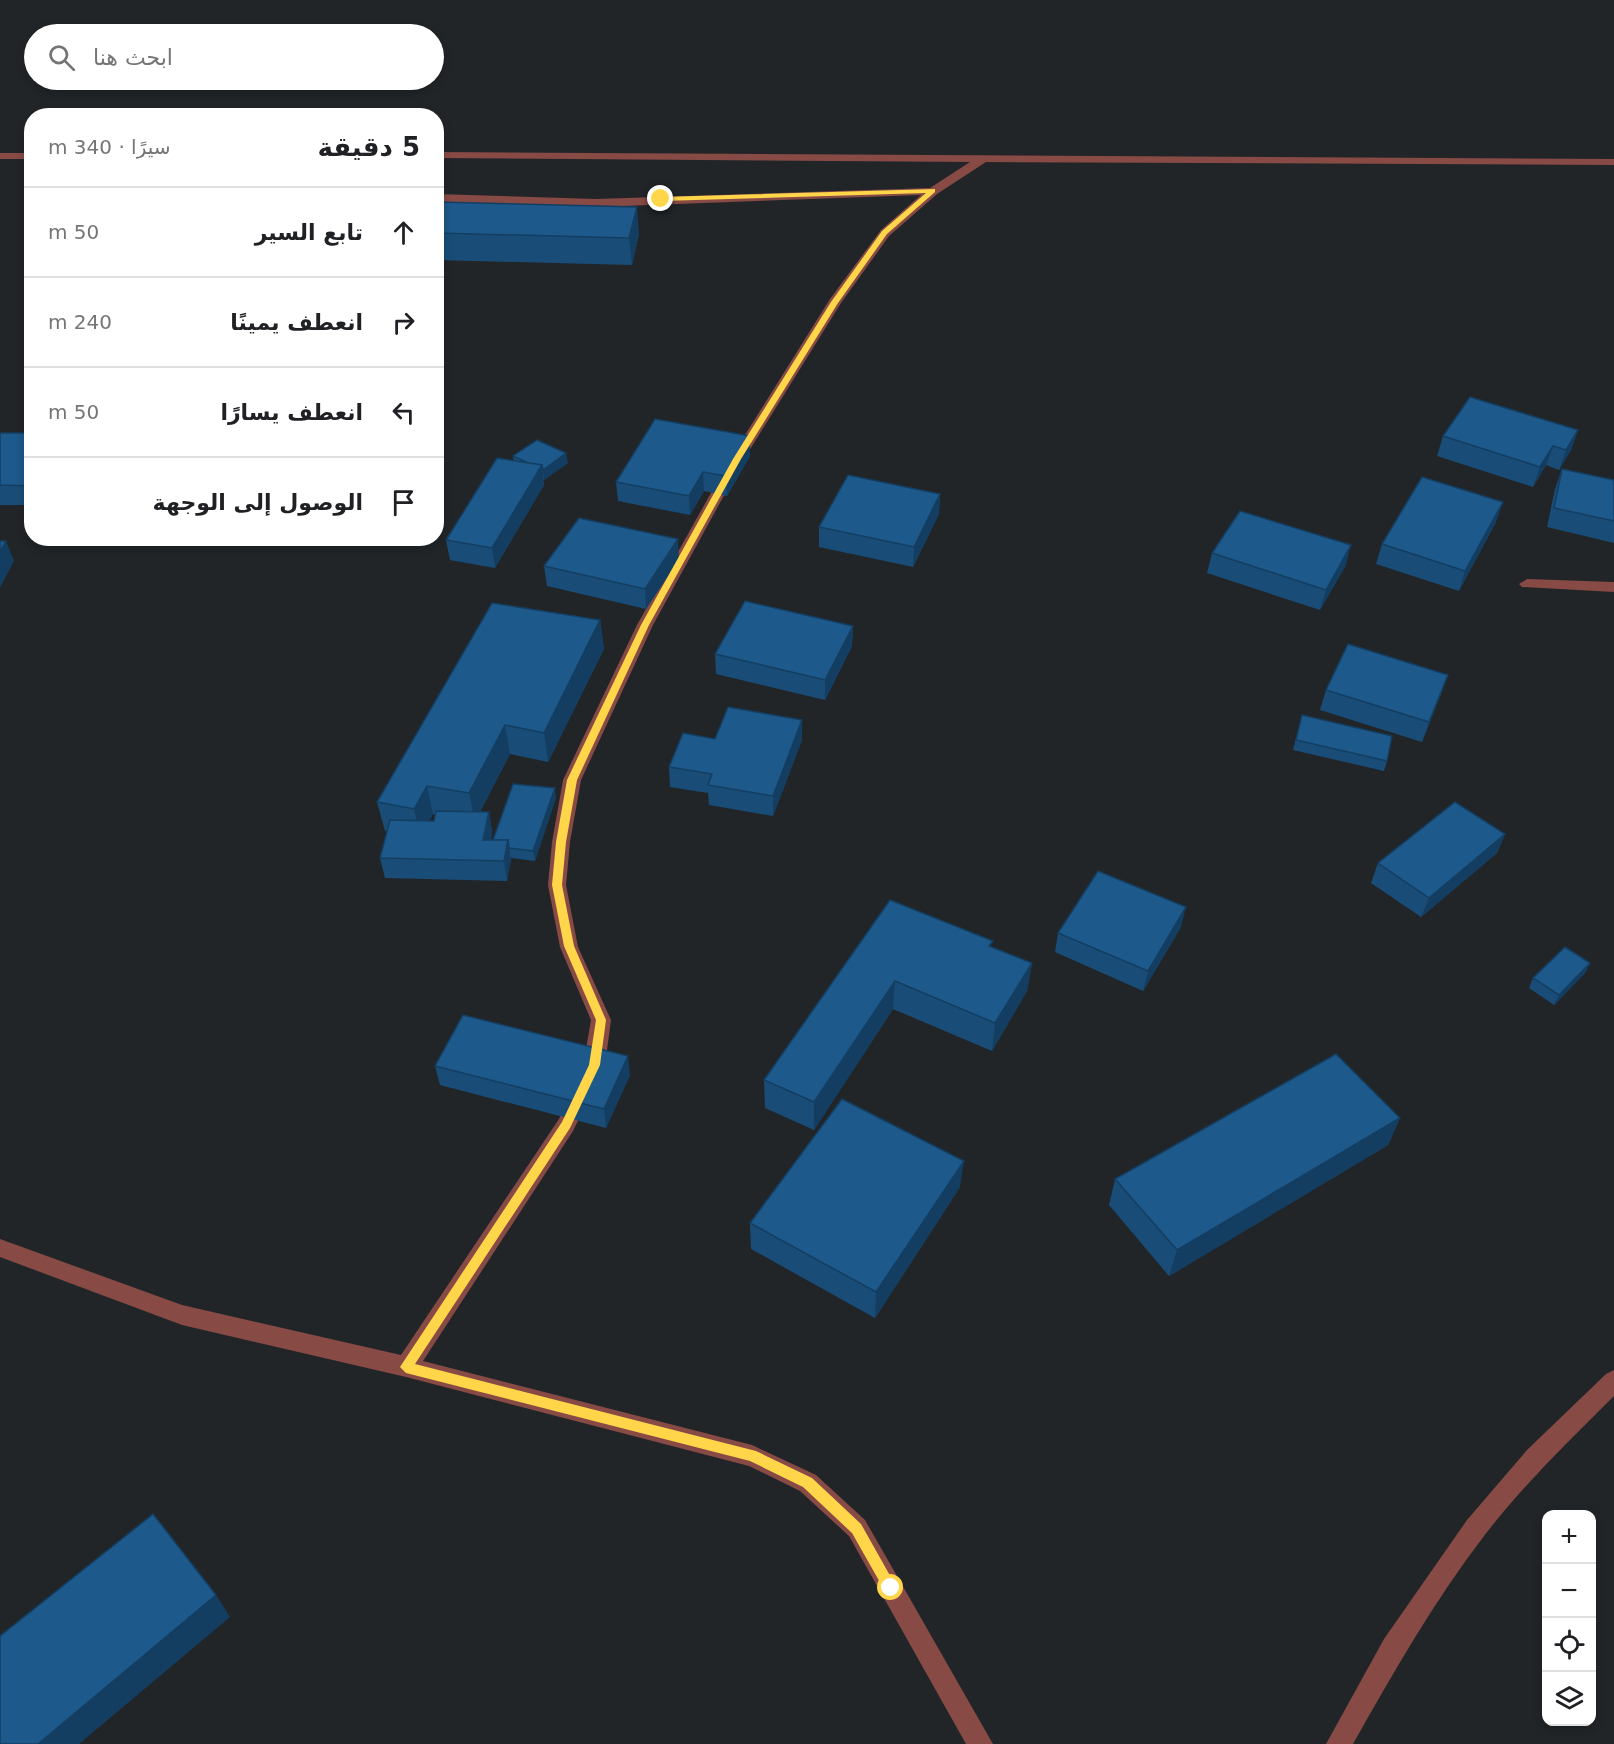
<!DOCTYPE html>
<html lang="ar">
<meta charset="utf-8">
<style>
:root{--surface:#fff;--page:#f2f2f2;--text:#202124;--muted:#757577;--line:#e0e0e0}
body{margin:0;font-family:"DejaVu Sans","Noto Sans Arabic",sans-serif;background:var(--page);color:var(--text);direction:rtl}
.controls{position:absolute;right:18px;bottom:18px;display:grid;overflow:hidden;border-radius:12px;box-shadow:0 3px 9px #0003}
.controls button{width:54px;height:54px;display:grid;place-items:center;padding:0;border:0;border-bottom:2px solid var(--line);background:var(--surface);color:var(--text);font:30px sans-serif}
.stop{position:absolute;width:18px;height:18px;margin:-14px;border:4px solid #ffd54a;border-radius:50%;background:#fff}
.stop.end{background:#ffd54a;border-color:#fff;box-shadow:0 2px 6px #0008}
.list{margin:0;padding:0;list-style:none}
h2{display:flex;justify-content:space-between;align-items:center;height:78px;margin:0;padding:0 24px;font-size:26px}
h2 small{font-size:20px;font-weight:400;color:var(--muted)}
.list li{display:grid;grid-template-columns:39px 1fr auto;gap:18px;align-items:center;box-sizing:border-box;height:90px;padding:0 24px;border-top:2px solid var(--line)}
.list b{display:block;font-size:22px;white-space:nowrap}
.list em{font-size:20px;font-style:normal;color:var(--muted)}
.icon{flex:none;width:33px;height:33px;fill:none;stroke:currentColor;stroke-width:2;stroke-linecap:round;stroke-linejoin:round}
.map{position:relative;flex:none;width:1614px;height:1744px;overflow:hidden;direction:ltr}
.search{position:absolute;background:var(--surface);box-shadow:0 3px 9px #0003;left:24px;top:24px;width:420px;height:66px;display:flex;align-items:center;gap:15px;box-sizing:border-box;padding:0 21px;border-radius:33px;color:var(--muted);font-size:22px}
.panel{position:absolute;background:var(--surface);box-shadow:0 3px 9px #0003;left:24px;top:108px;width:420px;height:438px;border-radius:24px;direction:rtl}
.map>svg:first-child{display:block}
</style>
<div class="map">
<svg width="1614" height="1744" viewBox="0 0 1614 1744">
<rect width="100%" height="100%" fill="#212528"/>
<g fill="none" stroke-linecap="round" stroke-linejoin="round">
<g fill="#874a45" fill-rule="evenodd">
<path d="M436 152 1614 159V165L986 162 937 194 889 236 841 303 744 459 653 625 581 780 570 842 566 885 578 947 611 1020 605 1065 599 1078 592 1080 585 1078 582 1072 591 1020 560 947 548 885 552 842 563 780 637 625 730 459 830 299 881 230 921 195 596 207 436 202V194L596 199 930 188 970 162 436 158Z"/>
<rect x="0" y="153" width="32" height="6"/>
<path d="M1527 579 1614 582V592L1522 587 1519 584Z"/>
<path d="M580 1088 587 1090 590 1096 573 1131 423 1361 752 1445 816 1475 865 1520 993 1744H966L849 1536 800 1491 749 1466 406 1377 182 1325 0 1257V1239L182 1305 401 1355 559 1119 573 1090Z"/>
<path d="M1614 1370V1396C1569 1441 1523 1485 1484 1536 1434 1601 1393 1673 1353 1744H1326L1384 1639 1467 1520 1527 1450 1606 1374Z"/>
</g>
</g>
<g fill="#194d77" fill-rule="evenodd">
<path d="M436 202 639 234 632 265 436 260Z"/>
<path d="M1578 430 1571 450 1559 470 1546 465 1533 487 1437 456 1443 436Z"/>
<rect x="0" y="433" width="32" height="72"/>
<path d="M513 456 568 463 544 480H543L544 485 495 568 450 560 446 540 514 461Z"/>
<path d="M750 456 727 496 704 491 690 515 618 501 616 482Z"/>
<path d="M1562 469 1614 480V543L1547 527 1555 489Z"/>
<path d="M940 494 939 514 913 567 819 547V527Z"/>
<path d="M1496 522 1459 591 1376 564 1382 544Z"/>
<path d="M1212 553 1346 565 1320 610 1207 573Z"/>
<path d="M679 559 646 609 547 586 544 566Z"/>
<path d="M600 620 604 649 548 762 510 754 480 812H489L492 832 491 840H493L556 798 535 861 511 858 507 881 385 878 380 858 387 831H385L377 802ZM433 814 435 815 434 821H429Z"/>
<path d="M853 626 852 646 825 700 716 674 715 654Z"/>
<path d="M1326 690 1441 694 1422 742 1320 710Z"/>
<path d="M1302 715 1387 761 1384 771 1293 750Z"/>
<path d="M715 739 802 740 773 816 709 805 708 793 670 787 669 767Z"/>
<path d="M1505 834 1497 853 1421 917 1371 883 1378 863Z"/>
<path d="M890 900 992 947 1032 963 1027 991 992 1051 893 1009 814 1130 765 1108 764 1080Z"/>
<path d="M1181 927 1143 991 1055 952 1058 933Z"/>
<path d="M1590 963 1585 973 1554 1005 1529 988 1533 978Z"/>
<path d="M435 1066 630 1075 606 1128 440 1085Z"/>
<path d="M1400 1118 1388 1145 1169 1276 1109 1205 1115 1179Z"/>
<path d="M960 1187 875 1318 751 1249 750 1223Z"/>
</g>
<g fill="#143e61">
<path d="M637 207 639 234 632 265 629 238Z"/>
<path d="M1578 430 1571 450 1559 470 1566 450Z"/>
<path d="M750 436V456L727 496 726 476Z"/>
<path d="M1553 446 1546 465 1533 487 1540 467Z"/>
<path d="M566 453 568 463 544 480 543 470Z"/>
<path d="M542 465 544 485 495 568 492 548Z"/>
<path d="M703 472 704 491 690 515 689 496Z"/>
<path d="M940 494 939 514 913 567 914 547Z"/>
<path d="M1503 502 1496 522 1459 591 1465 571Z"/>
<path d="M678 539 679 559 646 609 645 589Z"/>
<path d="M6 541 14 561 0 588V552Z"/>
<path d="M1351 545 1346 565 1320 610 1326 590Z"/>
<path d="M600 620 604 649 548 762 544 733Z"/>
<path d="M853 626 852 646 825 700V680Z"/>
<path d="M1448 675 1441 694 1422 742 1429 722Z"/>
<path d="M802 720V740L773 816V796Z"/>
<path d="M505 725 510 754 475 821 469 793Z"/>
<path d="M427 786 433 814 420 837 414 809Z"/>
<path d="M555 788 556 798 535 861 533 851Z"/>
<path d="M489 812 492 832 487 860 483 840Z"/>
<path d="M1505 834 1497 853 1421 917 1429 898Z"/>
<path d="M508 840 511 860 507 881 504 861Z"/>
<path d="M1186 907 1181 927 1143 991 1148 971Z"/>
<path d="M1032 963 1027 991 992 1051 995 1023Z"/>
<path d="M1590 963 1585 973 1554 1005 1559 995Z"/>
<path d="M895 981 893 1009 814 1130V1102Z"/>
<path d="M628 1056 630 1075 606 1128 604 1109Z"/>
<path d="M1400 1118 1388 1145 1169 1276 1177 1250Z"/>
<path d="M964 1161 960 1187 875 1318 876 1292Z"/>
<path d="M216 1595 230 1617 79 1744H38Z"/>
</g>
<g fill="#1d598a" stroke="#143e61" stroke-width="1.5">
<path d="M436 202 637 207 629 238 436 233Z"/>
<path d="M1470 397 1578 430 1566 450 1553 446 1540 467 1443 436Z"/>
<path d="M655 419 750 436 726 476 703 472 689 496 616 482Z"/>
<path d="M0 433H32V486L0 485Z"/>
<path d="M537 440 566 453 543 470 542 465 528 463 513 456Z"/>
<path d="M497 458 542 465 492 548 446 540Z"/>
<path d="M1562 469 1614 480V521L1554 508Z"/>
<path d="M848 475 940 494 914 547 819 527Z"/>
<path d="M1422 477 1503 502 1465 571 1382 544Z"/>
<path d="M1240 511 1351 545 1326 590 1212 553Z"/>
<path d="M579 518 678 539 645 589 544 566Z"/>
<path d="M0 541H6L0 552Z"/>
<path d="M745 601 853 626 825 680 715 654Z"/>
<path d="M492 603 600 620 544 733 505 725 469 793 427 786 414 809 377 802Z"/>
<path d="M1348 644 1448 675 1429 722 1326 690Z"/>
<path d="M728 707 802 720 773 796 708 785 712 774 669 767 683 733 715 739Z"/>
<path d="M1302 715 1392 736 1387 761 1296 740Z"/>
<path d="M513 784 555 788 533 851 509 848 508 840H493Z"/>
<path d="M1455 802 1505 834 1429 898 1378 863Z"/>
<path d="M436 811 489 812 483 840H508L504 861 380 858 390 820 434 821Z"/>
<path d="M1098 871 1186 907 1148 971 1058 933Z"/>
<path d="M890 900 993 941 989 946 1032 963 995 1023 895 981 814 1102 764 1080Z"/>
<path d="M1565 947 1590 963 1559 995 1533 978Z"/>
<path d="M463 1015 628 1056 604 1109 435 1066Z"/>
<path d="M1336 1054 1400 1118 1177 1250 1115 1179Z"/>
<path d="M842 1099 964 1161 876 1292 750 1223Z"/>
<path d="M153 1514 216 1595 38 1744H0V1636Z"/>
</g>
<path fill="#ffd54a" d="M935 189V192L887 234 838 303 741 459 649 625 577 780 566 842 562 885 574 946 606 1020 600 1065 570 1128 415 1364 756 1451 812 1478 861 1524 897 1588 895 1593 891 1595 886 1593 852 1533 803 1487 750 1461 406 1373 400 1367 562 1122 589 1065 596 1020 564 946 552 885 556 842 567 780 641 625 733 459 831 302 882 231 926 193 661 201 658 199 661 197Z"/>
</svg>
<div class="controls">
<button>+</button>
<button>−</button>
<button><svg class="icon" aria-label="locate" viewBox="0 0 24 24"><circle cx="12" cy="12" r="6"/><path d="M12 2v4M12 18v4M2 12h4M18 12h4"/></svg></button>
<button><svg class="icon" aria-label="layers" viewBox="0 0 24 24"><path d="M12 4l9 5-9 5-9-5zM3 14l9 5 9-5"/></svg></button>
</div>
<div class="stop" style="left:891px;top:1588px"></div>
<div class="stop end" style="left:661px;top:199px"></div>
<div class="search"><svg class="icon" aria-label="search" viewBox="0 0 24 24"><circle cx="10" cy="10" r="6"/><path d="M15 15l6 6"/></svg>ابحث هنا</div>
<section class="panel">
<h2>5 دقيقة<small>سيرًا · 340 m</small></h2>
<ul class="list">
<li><svg class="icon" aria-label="ahead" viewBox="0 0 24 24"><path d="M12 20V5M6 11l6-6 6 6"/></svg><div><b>تابع السير</b></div><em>50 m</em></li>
<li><svg class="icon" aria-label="right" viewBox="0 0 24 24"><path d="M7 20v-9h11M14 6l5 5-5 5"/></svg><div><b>انعطف يمينًا</b></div><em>240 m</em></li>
<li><svg class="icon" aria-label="left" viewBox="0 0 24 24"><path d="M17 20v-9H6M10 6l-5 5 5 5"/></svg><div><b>انعطف يسارًا</b></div><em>50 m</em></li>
<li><svg class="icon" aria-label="arrive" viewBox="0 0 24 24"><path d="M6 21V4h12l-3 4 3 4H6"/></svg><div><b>الوصول إلى الوجهة</b></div></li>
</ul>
</section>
</div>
